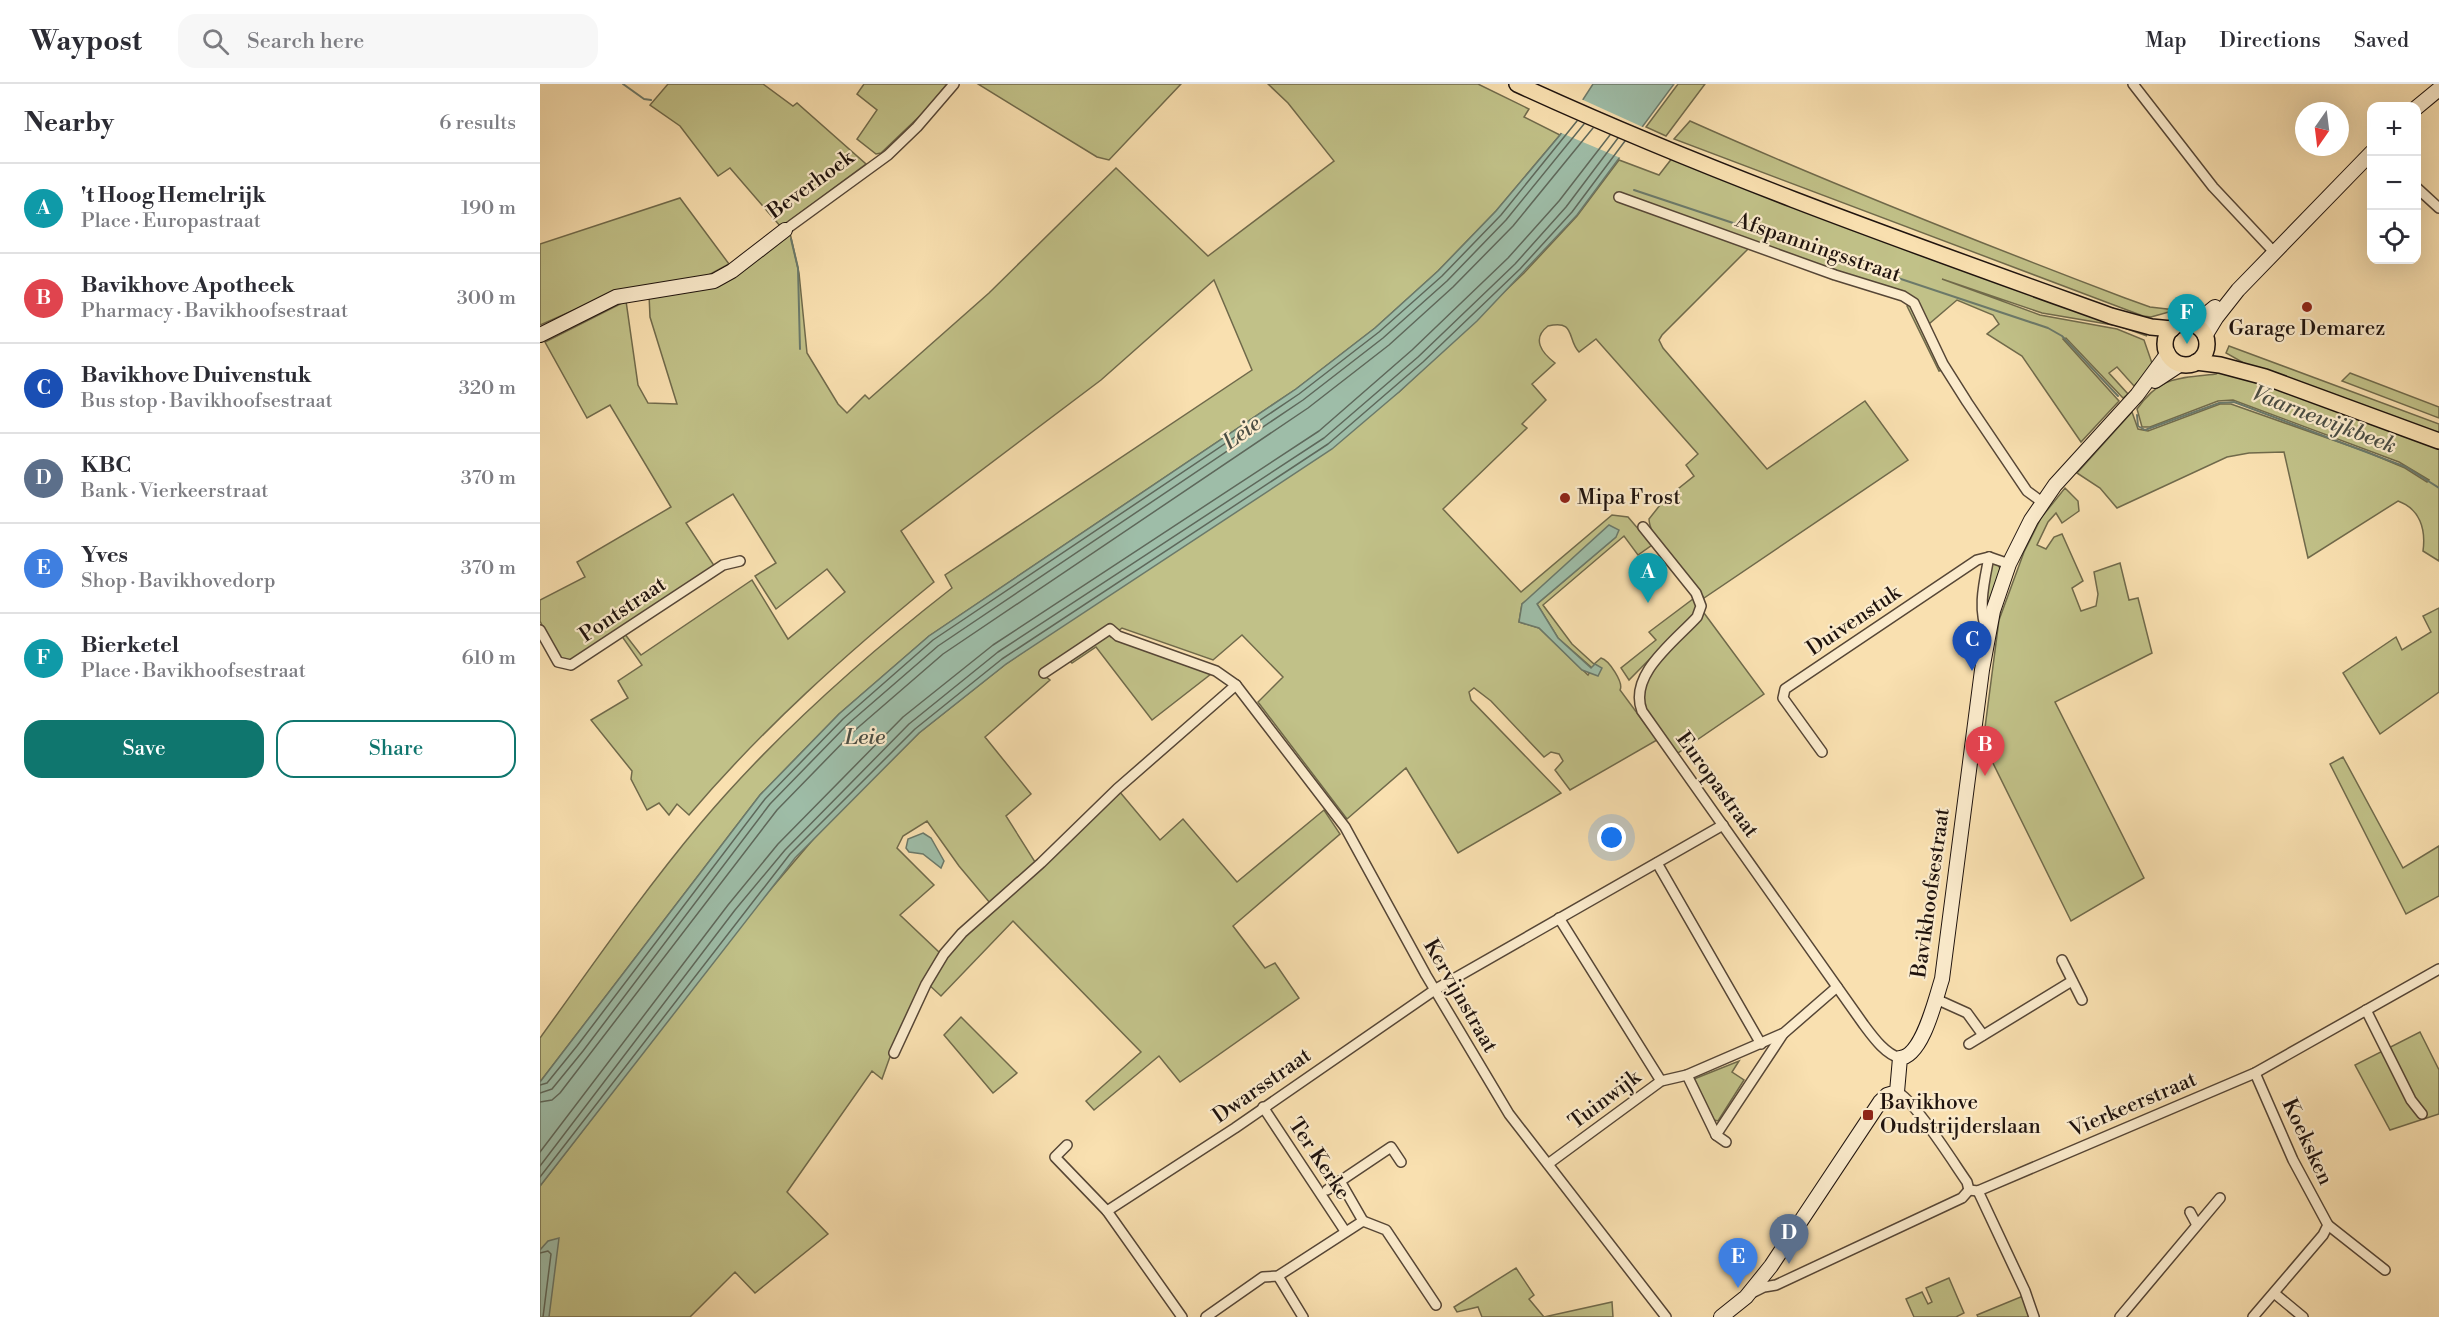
<!DOCTYPE html>
<meta charset="utf-8">
<style>
:root{--surface:#fff;--page:#f7f7f7;--text:#2b2b33;--muted:#7c7c81;--line:#e1e1e2;--accent:#0f766e}
body{margin:0;font-family:"Libre Bodoni",serif;background:var(--page);color:var(--text)}
.controls{position:absolute;right:18px;top:18px;display:grid;overflow:hidden;border-radius:12px;box-shadow:0 6px 24px #0002}
.controls button{width:54px;height:54px;display:grid;place-items:center;padding:0;border:0;border-bottom:2px solid var(--line);background:var(--surface);color:var(--text);font:30px sans-serif}
.compass{position:absolute;left:1755px;top:18px;width:54px;height:54px;border-radius:50%;background:var(--surface);box-shadow:0 6px 24px #0002;rotate:194deg}
.you{position:absolute;left:1072px;top:754px;width:21px;height:21px;margin:-15px;border:4px solid #fff;border-radius:50%;background:#1a73e8;box-shadow:0 0 0 9px #1a73e833}
.badge{display:grid;place-items:center;width:39px;height:39px;border-radius:50%;background:var(--accent);color:#fff;font-size:20px;font-weight:700}
.pin{position:absolute;translate:-50% -50px;filter:drop-shadow(0 2px 3px #0008)}
.pin::after{content:'';position:absolute;top:32px;width:21px;height:18px;background:inherit;clip-path:polygon(0 0,100% 0,50% 100%)}
.list{margin:0;padding:0;list-style:none}
h2{display:flex;justify-content:space-between;align-items:center;height:78px;margin:0;padding:0 24px;font-size:26px}
h2 small{font-size:20px;font-weight:400;color:var(--muted)}
.list li{display:grid;grid-template-columns:39px 1fr auto;gap:18px;align-items:center;box-sizing:border-box;height:90px;padding:0 24px;border-top:2px solid var(--line)}
.list b{display:block;font-size:22px;white-space:nowrap}
.list p{margin:0;font-size:20px;white-space:nowrap;color:var(--muted)}
.list em{font-size:20px;font-style:normal;color:var(--muted)}
.actions{display:flex;gap:12px;padding:18px 24px}
.actions a{flex:1;padding:14px 0;border:2px solid var(--accent);border-radius:18px;text-align:center;font-size:21px;color:var(--accent)}
.actions .main{background:var(--accent);color:#fff}
.icon{flex:none;width:33px;height:33px;fill:none;stroke:currentColor;stroke-width:2;stroke-linecap:round;stroke-linejoin:round}
.map{position:relative;flex:none;width:1899px;height:1233px;overflow:hidden}
header{display:flex;align-items:center;gap:36px;box-sizing:border-box;height:84px;padding:0 30px;background:var(--surface);border-bottom:2px solid var(--line)}
header strong{font-size:28px}
nav{display:flex;gap:33px;margin-inline-start:auto;font-size:21px}
.search{width:420px;height:54px;background:var(--page);display:flex;align-items:center;gap:15px;box-sizing:border-box;padding:0 21px;border-radius:18px;color:var(--muted);font-size:22px}
main{display:flex}
aside{flex:1;background:var(--surface)}
.map>svg:first-child{display:block}
</style>
<header>
<strong>Waypost</strong>
<div class="search"><svg class="icon" aria-label="search" viewBox="0 0 24 24"><circle cx="10" cy="10" r="6"/><path d="M15 15l6 6"/></svg>Search here</div>
<nav><a>Map</a><a>Directions</a><a>Saved</a></nav>
</header>
<main>
<aside>
<h2>Nearby<small>6 results</small></h2>
<ul class="list">
<li><span class="badge" style="background:#0f9aa8">A</span><div><b>'t Hoog Hemelrijk</b><p>Place · Europastraat</p></div><em>190 m</em></li>
<li><span class="badge" style="background:#e0444e">B</span><div><b>Bavikhove Apotheek</b><p>Pharmacy · Bavikhoofsestraat</p></div><em>300 m</em></li>
<li><span class="badge" style="background:#1a4fb4">C</span><div><b>Bavikhove Duivenstuk</b><p>Bus stop · Bavikhoofsestraat</p></div><em>320 m</em></li>
<li><span class="badge" style="background:#5c6f8a">D</span><div><b>KBC</b><p>Bank · Vierkeerstraat</p></div><em>370 m</em></li>
<li><span class="badge" style="background:#3f7fe0">E</span><div><b>Yves</b><p>Shop · Bavikhovedorp</p></div><em>370 m</em></li>
<li><span class="badge" style="background:#0f9aa8">F</span><div><b>Bierketel</b><p>Place · Bavikhoofsestraat</p></div><em>610 m</em></li>
</ul>
<div class="actions"><a class="main">Save</a><a>Share</a></div>
</aside>
<div class="map">
<svg width="1899" height="1233" viewBox="0 0 1899 1233">
<rect width="100%" height="100%" fill="#f9e0b0"/>
<filter id="stains"><feTurbulence type="fractalNoise" baseFrequency=".00333" numOctaves="4"/><feColorMatrix values="0 0 0 0 .2 0 0 0 0 .09 0 0 0 0 .02 0 0 0 .5 -.17"/></filter>
<radialGradient id="worn" r=".72"><stop offset=".6" stop-color="#630" stop-opacity="0"/><stop offset="1" stop-color="#630" stop-opacity=".3"/></radialGradient>
<g fill="#c1c188" stroke="#706a4b" stroke-width="1.5" fill-rule="evenodd">
<path d="M128 0H223L253 22 257 19 326 80 241 143 190 84 178 92 140 42 110 21Z"/>
<path d="M324 0H407L386 26 341 69 336 70 317 55 337 26 317 10Z"/>
<path d="M438 0H641L569 76 557 73Z"/>
<path d="M728 0H938L989 25 984 33 1020 51 956 127 898 187 835 244 756 305 389 552 299 630 220 711 0 998V954C52 882 103 808 160 740 235 651 321 575 412 504L405 491 712 286 674 196 561 296 361 447 394 498C306 570 223 644 149 731L137 720 129 731 119 719 107 726 91 695 92 687 51 636 88 614 78 597 102 581 81 551 84 549 101 571 212 496 248 555 305 508 287 485 236 525 215 492 236 479 193 410 146 439 175 483 33 577 19 576 0 537V516L45 493 37 478 131 423 70 321 47 334 5 258 86 217 98 301 108 319 137 320 110 233 109 210 164 205 250 149 259 189 267 269 298 320 307 329 325 311 329 315 449 209 576 84 668 172 794 77 748 19Z"/>
<path d="M1138 0H1165L1126 52 1106 43Z"/>
<path d="M1150 37C1293 101 1438 158 1585 214L1610 223 1636 226 1611 233 1603 232 1134 55Z"/>
<path d="M1133 73 1607 252 1579 242 1502 229 1402 195 1500 231 1577 245 1604 256 1613 282 1594 302 1577 283 1569 289 1588 310 1583 314 1526 254 1523 255 1579 317 1541 358 1482 272 1447 250 1459 240 1453 231 1417 216 1389 240 1409 284 1399 287 1367 222 1375 217 1209 164 1122 251 1119 256 1123 264 1227 385 1325 317 1368 376 1164 514C1149 495 1110 459 1109 435L1124 416 1154 392 1146 381 1158 370 1056 255 1039 268C1027 256 1036 235 1008 242 991 255 1002 269 1015 279L992 300 1006 316 982 340 987 344 903 425 981 508 1072 431 1088 433 1112 461 1098 471 1084 452 1003 521 1032 560 1054 580 1061 574C1069 576 1084 599 1080 606L1117 656 1030 706 1015 686 1023 677 1019 670 1011 668 1004 673 951 617 934 604 929 608 931 616 1021 709 918 769 866 684 807 735 718 618 743 593 702 551 673 576 582 544 571 553 671 590 612 636 556 563 532 579 529 576 505 592 510 596 445 653 491 710 466 732 497 781 450 819 419 782 387 737 363 752 357 764 394 801 360 831 401 870 356 956 342 995 332 987 247 1108 288 1150 215 1209 195 1188 150 1233H0V1102L206 834 282 745 379 649 466 580 859 308 984 189 1037 132 1079 76 1119 91ZM1076 453 997 520 1018 554 1052 584 1048 591 999 544 979 538 982 520Z"/>
<path d="M140 114 189 180 165 193 77 207 0 241V160Z"/>
<path d="M1689 262 1899 340V352L1709 282 1686 269Z"/>
<path d="M1680 287 1737 304 1899 363V477L1883 467C1886 445 1880 425 1858 417L1768 474 1744 368 1709 369 1687 373 1577 424 1560 404 1537 389 1592 328 1598 345 1608 347 1680 320H1691L1827 368 1865 384 1887 398 1889 396 1859 378 1693 316 1678 317 1610 343H1602L1597 325C1621 291 1638 295 1676 290Z"/>
<path d="M1810 289 1899 323V334L1802 297Z"/>
<path d="M1525 404 1538 417 1539 427 1522 439 1516 429 1508 438 1497 461 1506 465 1514 453 1522 450 1543 497 1532 504 1541 527 1556 522 1558 510 1554 488 1580 479 1589 516 1598 514 1612 569 1515 618 1604 794 1531 837 1443 659 1459 536 1484 468 1501 434Z"/>
<path d="M1452 479 1458 480 1460 485 1446 531 1447 496Z"/>
<path d="M1153 515 1161 523 1089 596 1081 584 1116 556 1109 548Z"/>
<path d="M1899 524V608L1840 650 1803 589 1856 553 1862 566 1891 548 1883 532Z"/>
<path d="M1164 529 1224 610 1135 671C1125 656 1111 640 1105 623 1093 592 1145 550 1164 529Z"/>
<path d="M1803 673 1863 784 1899 762V812L1866 830 1790 680Z"/>
<path d="M579 707 620 756 643 735 697 798 784 726 800 750 693 842 725 884 735 879 759 914 640 998 619 972 554 1026 546 1017 601 968 473 837 401 912 388 900 420 855Z"/>
<path d="M421 933 477 989 453 1009 404 951Z"/>
<path d="M1880 948 1899 986V1030L1850 1046 1815 981Z"/>
<path d="M1199 977 1192 988 1204 996 1178 1037 1174 1036 1154 995Z"/>
<path d="M976 1184 994 1211 989 1215 1004 1233 1072 1218 1073 1233H942L938 1223 917 1228 914 1223Z"/>
<path d="M1409 1194 1424 1229 1416 1233H1374L1366 1215 1382 1208 1388 1220 1392 1218 1386 1204Z"/>
<path d="M1483 1212 1489 1233H1438L1437 1231Z"/>
</g>
<g fill="#9ebda8" stroke="#6b796a" stroke-width="1.5">
<path d="M1053 0H1134L1037 131 937 237 859 308 792 365 466 580 379 649 255 774 0 1102V998L220 711 299 630 389 552 756 305 835 244 898 187 956 127 1020 51Z"/>
<path d="M1069 441 1079 446 1076 453 997 520 1018 554 1051 584 1055 580 1062 584 1058 592 1042 586 999 544 979 538 982 520Z"/>
<path d="M383 749 391 754 404 777 401 784 383 770 369 768 366 764 368 755Z"/>
<path d="M19 1154 9 1233H0V1166L8 1157Z"/>
</g>
<path fill="#f9e0b0" d="M1041 15 1107 45 1083 75 1019 48Z"/>
<g fill="none" stroke-linecap="round" stroke-linejoin="round">
<g stroke="#5e685b" stroke-width="1.5">
<path d="M0 1001 7 999 37 962 225 715 303 635 393 556 759 310 839 248 902 192 961 131 1037 37"/>
<path d="M0 1009 12 1005 43 967 230 720 308 640 398 562 763 316 843 254 907 197 966 136 1044 40"/>
<path d="M0 1018 12 1016 20 1009 237 726 314 647 403 570 768 324 849 261 913 203 973 142 1053 44"/>
<path d="M0 1068 188 821 238 760 363 633 453 561 779 347 872 266 968 174 1019 117 1070 51"/>
<path d="M0 1082 195 826 245 766 369 640 458 568 784 354 878 273 975 180 1026 123 1078 54"/>
<path d="M0 1093 250 770 375 645 462 575 788 360 883 278 980 185 1032 128 1085 57"/>
<path d="M0 1169 8 1167 11 1170 3 1233"/>
</g>
<g stroke="#6b796a" stroke-width="2">
<path d="M83 0 104 15 111 16"/>
<path d="M1094 106 1508 244 1522 252 1578 312"/>
<path d="M251 155 258 184 260 265"/>
<path d="M1597 331 1598 342 1605 346 1679 319 1694 318 1866 383 1899 404"/>
</g>
<g stroke="#564636" stroke-width="12">
<g id="street">
<path d="M1593 0 1673 103 1735 169"/>
<path d="M1876 103 1899 124"/>
<path d="M1079 113 1295 191 1363 212 1374 219 1403 280 1427 318 1487 407 1502 418"/>
<path d="M245 146 348 71 377 43 414 0"/>
<path d="M1103 443 1156 509 1161 522 1157 533C1134 558 1088 591 1102 627L1324 941C1333 953 1345 970 1360 974"/>
<path d="M0 546 18 578 31 581 183 481 200 477"/>
<path d="M1448 550C1437 526 1444 499 1449 473"/>
<path d="M504 589 570 545 578 552 676 587 696 601 805 743 886 891 969 1030 1126 1233"/>
<path d="M1282 668 1243 614 1245 605 1437 476 1449 473 1469 480"/>
<path d="M1117 779 1221 960"/>
<path d="M1019 834 1121 997"/>
<path d="M1522 876 1542 916"/>
<path d="M1396 915 1427 929 1443 951"/>
<path d="M1826 926 1871 1016 1882 1030"/>
<path d="M1429 960 1532 897"/>
<path d="M354 969 386 900 404 870 422 849 501 779 577 705 696 601"/>
<path d="M1147 991 1176 1051 1186 1058"/>
<path d="M1357 1008C1373 1014 1415 1081 1427 1098L1429 1106"/>
<path d="M723 1023 805 1147"/>
<path d="M1176 1051 1243 950"/>
<path d="M527 1061 515 1073 567 1127 642 1233"/>
<path d="M1008 1080 1121 997 1147 991 1244 949 1297 903"/>
<path d="M800 1097 823 1137"/>
<path d="M787 1106 851 1063 861 1078"/>
<path d="M1429 1106 1438 1107 1715 989 1899 885"/>
<path d="M1438 1107 1485 1207 1494 1233"/>
<path d="M567 1127 695 1044 896 905 1183 741"/>
<path d="M1650 1128 1657 1141"/>
<path d="M1788 1141 1845 1186"/>
<path d="M738 1192 763 1233"/>
<path d="M1214 1208 1224 1203 1236 1201 1422 1114 1429 1106"/>
<path d="M1734 1209 1763 1233"/>
<path d="M666 1233 723 1193 738 1192 823 1137 846 1146 896 1221"/>
<path d="M1580 1233 1680 1114"/>
<path d="M1713 1233 1783 1151 1788 1141 1753 1076 1715 989"/>
</g>
</g>
<g stroke="#1f130e" stroke-width="16">
<g id="secondary">
<path d="M1876 24 1899 5"/>
<path d="M1653 241 1675 223"/>
<path d="M0 251 76 213 174 197 192 187 245 146"/>
<path d="M1665 252 1676 234 1698 206 1832 68"/>
<path d="M1615 297 1641 280"/>
<path d="M1181 1233 1206 1213 1231 1182 1340 1018 1347 1011 1357 1008 1360 974C1383 972 1396 913 1402 895L1442 586 1453 527 1469 480 1491 436 1515 401 1597 311 1628 269"/>
</g>
</g>
<g stroke="#1f130e" stroke-width="18">
<g id="primary">
<path d="M977 0C1170 89 1371 160 1571 232L1611 243 1632 245"/>
<circle cx="1646" cy="260" r="21"/>
<path d="M1656 278 1680 281 1725 293 1899 357"/>
</g>
</g>
<use href="#street" stroke="#fbebcc" stroke-width="9"/>
<use href="#secondary" stroke="#fbebcc" stroke-width="14"/>
<use href="#primary" stroke="#f9e0b0" stroke-width="15"/>
</g>
<g fill="#8f2418" stroke="#fbebcc" stroke-width="2">
<circle cx="1767" cy="223" r="6"/>
<circle cx="1025" cy="414" r="6"/>
<rect x="1322" y="1025" width="12" height="12" rx="3"/>
</g>
<g text-anchor="middle" dominant-baseline="central" stroke-width="4.5" stroke-linejoin="round" paint-order="stroke">
<g font-size="21" fill="#1f130e" stroke="#fbebcc">
<text transform="translate(271 101) rotate(-36)">Beverhoek</text>
<text transform="translate(1278 164) rotate(19)">Afspanningsstraat</text>
<text transform="translate(83 526) rotate(-34)">Pontstraat</text>
<text transform="translate(1314 537) rotate(-34)">Duivenstuk</text>
<text transform="translate(1177 701) rotate(54)">Europastraat</text>
<text transform="translate(1391 809) rotate(-82)">Bavikhoofsestraat</text>
<text transform="translate(920 912) rotate(60)">Kervijnstraat</text>
<text transform="translate(722 1002) rotate(-35)">Dwarsstraat</text>
<text transform="translate(1065 1016) rotate(-37)">Tuinwijk</text>
<text transform="translate(1593 1021) rotate(-23)">Vierkeerstraat</text>
<text transform="translate(1767 1058) rotate(65)">Koeksken</text>
<text transform="translate(779 1075) rotate(56)">Ter Kerke</text>
</g>
<g font-size="21" fill="#1f130e" stroke="#fbebcc" text-anchor="start">
<text x="1767" y="245" text-anchor="middle">Garage Demarez</text>
<text x="1037" y="414">Mipa Frost</text>
<text x="1340" y="1019">Bavikhove<tspan x="1340" dy="24">Oudstrijderslaan</tspan></text>
</g>
<g font-size="22" font-style="italic" fill="#4b4e44" stroke="#fbebcc">
<text transform="translate(1784 336) rotate(21)">Vaarnewijkbeek</text>
<text transform="translate(702 349) rotate(-36)">Leie</text>
<text x="325" y="653">Leie</text>
</g>
</g>
<rect width="100%" height="100%" filter="url(#stains)"/>
<rect width="100%" height="100%" fill="url(#worn)"/>
</svg>
<div class="controls">
<button>+</button>
<button>−</button>
<button><svg class="icon" aria-label="locate" viewBox="0 0 24 24"><circle cx="12" cy="12" r="6"/><path d="M12 2v4M12 18v4M2 12h4M18 12h4"/></svg></button>
</div>
<svg class="compass" viewBox="-18 -18 36 36"><path d="M0-13l5 13h-10z" fill="#e53935"/><path d="M0 13l5-13h-10z" fill="#7c7c81"/></svg>
<div class="you"></div>
<div class="pin badge" style="left:1108px;top:519px;background:#0f9aa8">A</div>
<div class="pin badge" style="left:1445px;top:692px;background:#e0444e">B</div>
<div class="pin badge" style="left:1432px;top:587px;background:#1a4fb4">C</div>
<div class="pin badge" style="left:1249px;top:1180px;background:#5c6f8a">D</div>
<div class="pin badge" style="left:1198px;top:1204px;background:#3f7fe0">E</div>
<div class="pin badge" style="left:1647px;top:260px;background:#0f9aa8">F</div>
</div>
</main>
